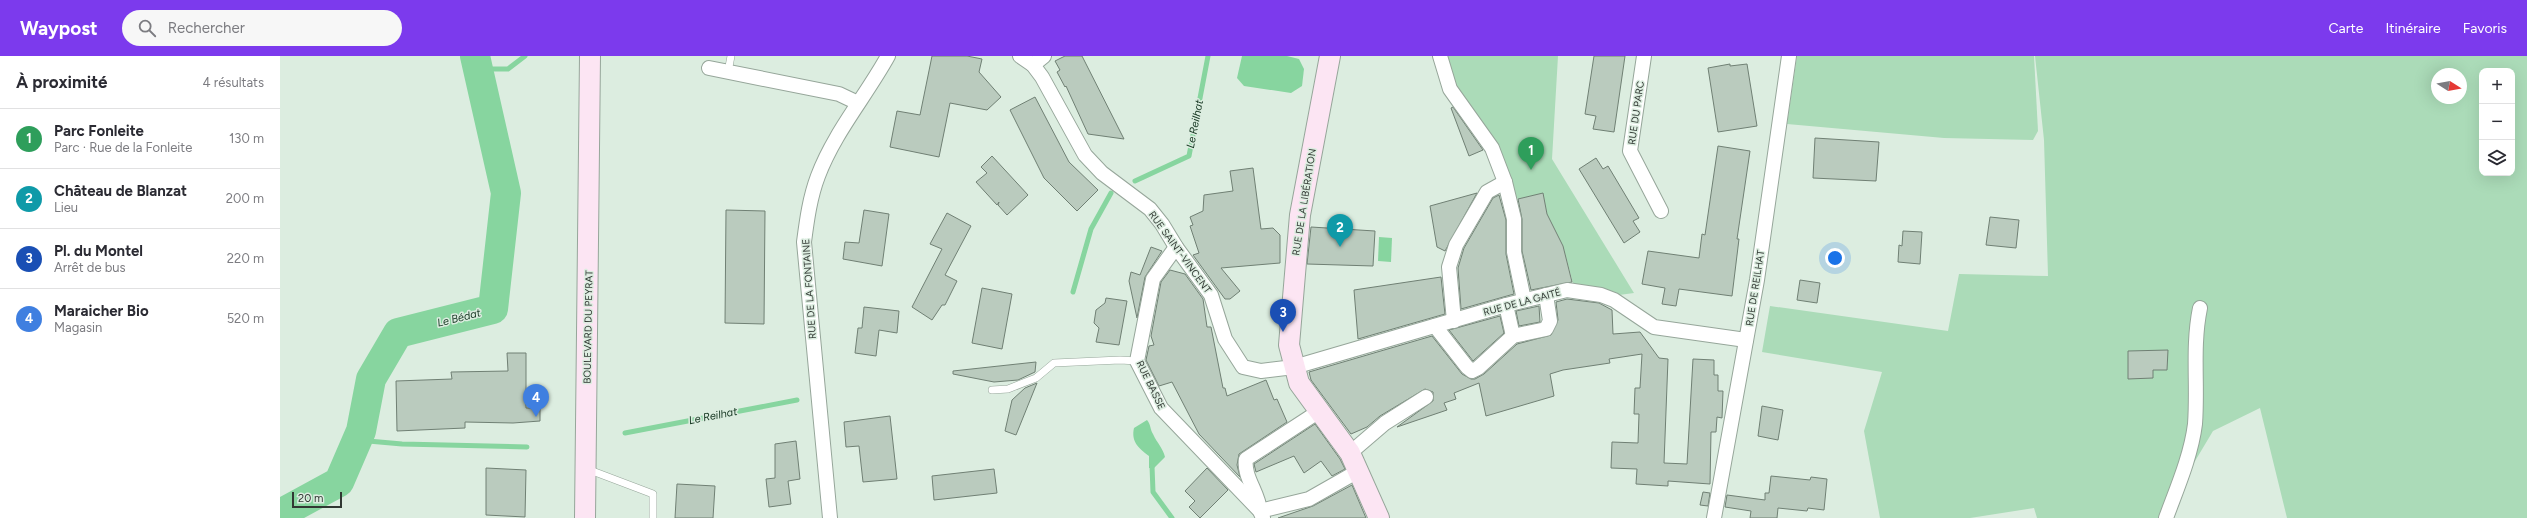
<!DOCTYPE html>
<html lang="fr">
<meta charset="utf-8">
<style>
:root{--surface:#fff;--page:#f7f7f7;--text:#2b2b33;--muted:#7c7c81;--line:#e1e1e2;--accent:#7c3aed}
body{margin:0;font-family:Figtree,sans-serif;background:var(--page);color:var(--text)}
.controls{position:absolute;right:12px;top:12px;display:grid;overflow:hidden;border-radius:8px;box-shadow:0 4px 16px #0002}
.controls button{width:36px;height:36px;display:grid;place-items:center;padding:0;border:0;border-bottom:1px solid var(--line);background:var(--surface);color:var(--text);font:20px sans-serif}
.compass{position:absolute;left:2151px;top:12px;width:36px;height:36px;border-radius:50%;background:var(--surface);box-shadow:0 4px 16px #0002;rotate:101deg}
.scale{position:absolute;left:12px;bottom:10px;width:50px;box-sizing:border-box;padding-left:4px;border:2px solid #313833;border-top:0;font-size:11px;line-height:14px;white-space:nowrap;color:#313833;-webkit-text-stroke:3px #dcede0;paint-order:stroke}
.you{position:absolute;left:1555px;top:202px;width:14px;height:14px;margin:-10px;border:3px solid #fff;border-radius:50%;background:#1a73e8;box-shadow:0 0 0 6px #1a73e833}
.badge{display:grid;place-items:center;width:26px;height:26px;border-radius:50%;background:var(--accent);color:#fff;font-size:13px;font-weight:700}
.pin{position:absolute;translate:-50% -33px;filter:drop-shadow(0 1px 2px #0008)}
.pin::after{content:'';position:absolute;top:21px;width:14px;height:12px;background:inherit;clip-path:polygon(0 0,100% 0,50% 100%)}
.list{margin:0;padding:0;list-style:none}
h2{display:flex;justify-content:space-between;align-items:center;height:52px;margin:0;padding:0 16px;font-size:17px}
h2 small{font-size:13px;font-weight:400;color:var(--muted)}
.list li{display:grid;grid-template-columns:26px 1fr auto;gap:12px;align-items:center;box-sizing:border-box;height:60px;padding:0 16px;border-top:1px solid var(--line)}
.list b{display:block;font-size:15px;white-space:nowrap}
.list p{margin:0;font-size:13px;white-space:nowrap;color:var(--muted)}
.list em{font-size:13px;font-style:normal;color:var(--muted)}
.icon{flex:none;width:22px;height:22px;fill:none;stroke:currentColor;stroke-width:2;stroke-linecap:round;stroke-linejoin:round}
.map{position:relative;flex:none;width:2247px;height:462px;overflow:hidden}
header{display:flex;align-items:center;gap:24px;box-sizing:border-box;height:56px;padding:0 20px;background:var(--accent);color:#fff}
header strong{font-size:19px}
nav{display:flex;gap:22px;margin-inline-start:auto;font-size:14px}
.search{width:280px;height:36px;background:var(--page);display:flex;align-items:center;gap:10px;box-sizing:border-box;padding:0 14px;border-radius:22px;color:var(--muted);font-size:15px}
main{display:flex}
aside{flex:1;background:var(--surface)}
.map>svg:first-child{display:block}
</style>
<header>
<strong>Waypost</strong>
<div class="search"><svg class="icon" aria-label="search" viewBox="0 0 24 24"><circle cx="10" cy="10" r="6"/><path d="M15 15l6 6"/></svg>Rechercher</div>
<nav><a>Carte</a><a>Itinéraire</a><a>Favoris</a></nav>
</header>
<main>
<aside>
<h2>À proximité<small>4 résultats</small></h2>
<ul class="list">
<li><span class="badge" style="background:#2e9e5b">1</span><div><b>Parc Fonleite</b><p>Parc · Rue de la Fonleite</p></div><em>130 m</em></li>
<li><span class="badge" style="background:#0f9aa8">2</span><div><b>Château de Blanzat</b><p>Lieu</p></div><em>200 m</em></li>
<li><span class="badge" style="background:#1a4fb4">3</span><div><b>Pl. du Montel</b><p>Arrêt de bus</p></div><em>220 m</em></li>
<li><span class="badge" style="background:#3f7fe0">4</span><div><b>Maraicher Bio</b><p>Magasin</p></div><em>520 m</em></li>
</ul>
</aside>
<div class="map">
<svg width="2247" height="462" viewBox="0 0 2247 462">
<rect width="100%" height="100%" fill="#dcede0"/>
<g fill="#abdbb8" fill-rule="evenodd">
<path d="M1164 0H1278L1272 103 1354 237 1339 239 1294 231 1283 190 1267 158 1263 138 1236 143 1174 32Z"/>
<path d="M1517 0H1754L1758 75 1753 84 1664 82 1507 68Z"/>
<path d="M1755 0H2247V462H2007L1980 352 1933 375 1881 462H1757L1754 452 1690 462H1600L1584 375 1602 316 1482 296 1490 250 1668 275 1679 218 1768 220 1764 84ZM2202 15H2232V117H2202ZM2157 18H2181V42H2157Z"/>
</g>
<g fill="#87d59f">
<path d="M962 0H1007L1019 3 1024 13 1022 30 1011 37 964 30 957 22Z"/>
<path d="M1099 181 1112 182 1111 206 1098 205Z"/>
<path d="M867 364C871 369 870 373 873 378 877 387 883 392 885 401L874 412H869V400C858 392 851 385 854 372Z"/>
</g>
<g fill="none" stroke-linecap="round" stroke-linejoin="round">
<g stroke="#87d59f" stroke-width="5">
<path d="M198 13H228L245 0"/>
<path d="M855 125 909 100 928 0"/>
<path d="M793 236 811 173 831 137"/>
<path d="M345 377 517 344"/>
<path d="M77 384 122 388 247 391"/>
<path d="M872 410 873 436 892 462"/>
</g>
<path stroke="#87d59f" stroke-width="30" d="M0 458 59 426 81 375 91 323 118 277 213 253 226 137 195 0"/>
</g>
<g fill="#bacbbe" stroke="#708074">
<path d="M652 0H687L702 3 699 16 721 41 707 54 670 47 659 101 610 91 617 55 640 59Z"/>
<path d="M785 0H802L844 83 808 78 786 30 785 31 777 16 780 14 775 5Z"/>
<path d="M1314 0H1345L1334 76 1313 73 1316 60 1305 58Z"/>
<path d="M1450 8V10L1467 8 1477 70 1438 76 1428 12Z"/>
<path d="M755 41 789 106 818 134 797 155 764 122 730 54Z"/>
<path d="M1173 51 1203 94 1189 100 1171 52Z"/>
<path d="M1535 82 1599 86 1596 125 1533 122Z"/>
<path d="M1438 90 1470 95 1457 183H1459L1452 240 1399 233 1396 250 1382 248 1385 232 1362 228 1368 195 1419 202 1422 178 1425 179Z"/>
<path d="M712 100 748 139 727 159 718 149 719 146 717 149 696 126 707 117 701 111Z"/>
<path d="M1316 102 1323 113 1328 110 1359 162 1353 165 1360 176 1344 187 1299 113Z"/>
<path d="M973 112 981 173 993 172 1000 179V207L941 212 960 235 950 243H945L913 199 919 197 910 170 913 169 910 161 923 155 924 139 953 135 950 115Z"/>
<path d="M1197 137 1165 195 1157 191 1150 150Z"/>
<path d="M1263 137 1267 158 1283 190 1292 226 1251 234 1242 195V163L1238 143Z"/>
<path d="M1219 139 1226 164V198L1234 238 1181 253 1178 212 1184 192 1213 142Z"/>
<path d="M446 154 485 155 484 268 445 267Z"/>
<path d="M584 154 609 158 602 210 563 203 565 186 579 187Z"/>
<path d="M667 157 691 170 665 219 677 225 665 249H662L652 264 632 251 662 193 650 188Z"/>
<path d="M1710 161 1739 164 1736 192 1706 189Z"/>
<path d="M1031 171 1095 175 1093 210 1027 208Z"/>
<path d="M1623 175 1642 176 1640 208 1618 206 1619 189 1622 190Z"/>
<path d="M871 191 882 195 865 221 857 262 849 225 851 216 860 219Z"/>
<path d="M890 214 905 218 923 243 927 271H931L943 332H945L947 340 986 324 994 344 997 343 1007 366 959 398 957 409 960 421 919 378 892 326 879 330 866 304 869 290 874 289 871 280 881 226Z"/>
<path d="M1161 221 1165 258 1078 283 1074 234Z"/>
<path d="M1520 224 1540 227 1537 247 1517 244Z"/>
<path d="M702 232 732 238 722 293 692 287Z"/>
<path d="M826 242 847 245 839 289 816 286 819 272 814 267 816 254 825 247Z"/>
<path d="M1287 243 1319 247 1332 254 1333 278 1360 276 1379 302 1388 303 1384 407 1407 408 1413 303 1434 304V319H1438V335H1443L1442 362 1437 361 1436 376H1431L1430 428 1388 425V430L1356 428 1357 413 1331 412 1332 386 1358 387 1359 358H1354L1355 332H1360L1362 298 1329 303 1330 307 1283 314 1270 318 1274 340 1206 360 1199 327 1174 337 1176 343 1164 347 1167 354 1117 371 1153 345V336L1145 333 1100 360 1087 371 1071 378 1031 324 1029 316 1152 280 1182 318 1191 323H1195L1204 318 1237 288 1271 279 1278 264 1276 246Z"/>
<path d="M1259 250 1260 266 1239 270 1236 255Z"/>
<path d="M584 251 619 255 617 277 599 274 596 300 575 297 578 272H582Z"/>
<path d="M1220 260 1224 277 1193 305 1169 274Z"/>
<path d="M1888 294 1887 314H1873V322L1848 323V295Z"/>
<path d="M227 297H246V352H260V365L233 367 185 366V372L117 375 116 325 172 323 171 316 228 315Z"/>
<path d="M756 306 755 316 738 324 714 326 673 318V315Z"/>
<path d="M757 327 736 379 725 375 732 344 745 332Z"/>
<path d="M1482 350 1503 354 1498 384 1478 380Z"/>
<path d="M610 360 617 423 583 426 579 390 566 391 564 366Z"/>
<path d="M1035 368 1060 403 1065 413 1052 420 1041 405 1024 417 1014 400 976 416 974 408Z"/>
<path d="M516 385 520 423 508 425 511 448 489 451 486 423 495 422V388Z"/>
<path d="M206 412 246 414 245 461 206 459Z"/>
<path d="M927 412 948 434 920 462 909 451 915 445 905 435Z"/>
<path d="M714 413 717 437 654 444 652 420Z"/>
<path d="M1491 420 1530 424 1531 421 1547 423 1544 454 1528 452 1527 455 1498 452 1497 462H1470L1471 455 1445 451 1447 439 1485 444V437H1489Z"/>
<path d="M397 428 435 430 433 462H395Z"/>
<path d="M1072 429 1086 462H998L1033 450Z"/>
<path d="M1423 436 1430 437 1428 450 1420 449Z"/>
</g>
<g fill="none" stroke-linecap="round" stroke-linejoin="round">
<g stroke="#96a69a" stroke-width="8">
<g id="lane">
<path d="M448 16 451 0"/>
<path d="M712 334 728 333 756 322 774 307 840 304 857 305"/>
<path d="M307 413 373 438V462"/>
</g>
</g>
<g stroke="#96a69a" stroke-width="16">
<g id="street">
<path d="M740 0 753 9 762 21 805 99 822 117 870 153 882 168 896 191 931 239 945 283 963 311 981 315 1014 311 1226 249 1287 234 1321 239 1334 244 1374 271 1466 284"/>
<path d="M1160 0 1170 33 1212 92 1225 126 1234 163V196L1244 244"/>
<path d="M1364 0 1350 95 1381 155"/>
<path d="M753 9 764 0"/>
<path d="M429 12 559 38 578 47"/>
<path d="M896 191 873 223 857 305 881 352 980 455 983 462"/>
<path d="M1226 249 1233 280"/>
<path d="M1174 265 1169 211 1176 189 1207 136 1225 126"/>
<path d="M1155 270 1187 311 1192 315 1198 312 1233 280 1266 273 1270 265 1266 239"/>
<path d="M1038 356 966 403C963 421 979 437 980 455L1029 443 1080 414"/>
<path d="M1070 397 1105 367 1146 341"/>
<path d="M550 462 524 186C527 163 530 141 538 120 554 77 586 40 608 0"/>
<path d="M1434 462 1477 224 1509 0"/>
<path d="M1886 462C1897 432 1911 400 1915 368 1918 329 1912 291 1920 252"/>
</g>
</g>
<g stroke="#96a69a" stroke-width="22">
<g id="secondary">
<path d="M1050 0 1020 159 1009 289 1019 327 1070 397 1099 462"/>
<path d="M305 462 310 0"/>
</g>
</g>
<use href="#lane" stroke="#fff" stroke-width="7"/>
<use href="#street" stroke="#fff" stroke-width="14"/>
<use href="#secondary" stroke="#fce5f3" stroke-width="20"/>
</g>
<g text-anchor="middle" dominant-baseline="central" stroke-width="3" stroke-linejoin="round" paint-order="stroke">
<g font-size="10" fill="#313833" stroke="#dcede0">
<text transform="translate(1356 57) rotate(-82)">RUE DU PARC</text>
<text transform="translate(1024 146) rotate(-81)">RUE DE LA LIBÉRATION</text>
<text transform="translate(900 196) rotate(54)">RUE SAINT-VINCENT</text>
<text transform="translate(1475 232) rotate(-81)">RUE DE REILHAT</text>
<text transform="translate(529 233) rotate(-94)">RUE DE LA FONTAINE</text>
<text transform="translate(1242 246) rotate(-15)">RUE DE LA GAITÉ</text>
<text transform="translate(308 271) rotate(-89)">BOULEVARD DU PEYRAT</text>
<text transform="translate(871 329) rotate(64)">RUE BASSE</text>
</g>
<g font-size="11" font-style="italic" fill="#143520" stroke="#dcede0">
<text transform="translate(915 68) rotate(-79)">Le Reilhat</text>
<text transform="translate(179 262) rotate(-14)">Le Bédat</text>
<text transform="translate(433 360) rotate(-11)">Le Reilhat</text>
</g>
</g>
</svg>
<div class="controls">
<button>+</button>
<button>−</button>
<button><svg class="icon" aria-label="layers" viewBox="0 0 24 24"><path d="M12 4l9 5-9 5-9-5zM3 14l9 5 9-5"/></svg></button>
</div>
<svg class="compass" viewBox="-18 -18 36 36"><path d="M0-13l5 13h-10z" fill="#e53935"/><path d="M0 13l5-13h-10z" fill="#7c7c81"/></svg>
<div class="scale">20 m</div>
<div class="you"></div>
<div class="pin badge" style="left:1251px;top:114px;background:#2e9e5b">1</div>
<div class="pin badge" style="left:1060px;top:191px;background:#0f9aa8">2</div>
<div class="pin badge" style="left:1003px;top:276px;background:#1a4fb4">3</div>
<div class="pin badge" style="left:256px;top:361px;background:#3f7fe0">4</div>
</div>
</main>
